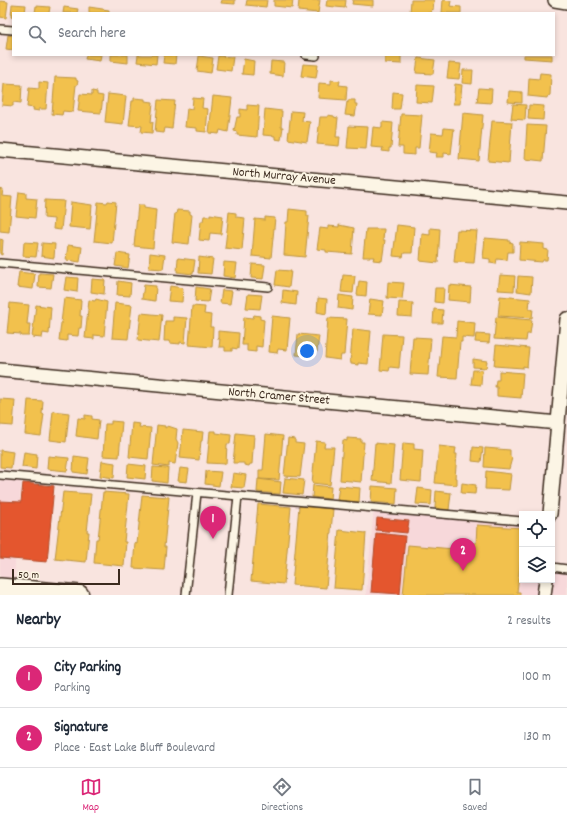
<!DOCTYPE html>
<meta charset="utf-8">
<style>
:root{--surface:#fff;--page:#f6f6f7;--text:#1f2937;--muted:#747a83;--line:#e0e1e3;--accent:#db2777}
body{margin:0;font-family:Dekko,sans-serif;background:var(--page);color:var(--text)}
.controls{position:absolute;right:12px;bottom:12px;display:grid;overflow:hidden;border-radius:0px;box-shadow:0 2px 6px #0003}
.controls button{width:36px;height:36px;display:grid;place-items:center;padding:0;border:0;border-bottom:1px solid var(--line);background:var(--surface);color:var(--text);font:20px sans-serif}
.scale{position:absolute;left:12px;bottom:10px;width:108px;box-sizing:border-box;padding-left:4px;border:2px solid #3b2a1e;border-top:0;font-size:11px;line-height:14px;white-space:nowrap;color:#3b2a1e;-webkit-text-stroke:3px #fcf5e5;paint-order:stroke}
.you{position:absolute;left:307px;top:351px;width:14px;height:14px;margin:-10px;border:3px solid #fff;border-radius:50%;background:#1a73e8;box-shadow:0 0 0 6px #1a73e833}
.badge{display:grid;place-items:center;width:26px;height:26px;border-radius:50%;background:var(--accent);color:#fff;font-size:13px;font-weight:700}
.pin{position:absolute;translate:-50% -33px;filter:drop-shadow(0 1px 2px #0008)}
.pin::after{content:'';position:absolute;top:21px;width:14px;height:12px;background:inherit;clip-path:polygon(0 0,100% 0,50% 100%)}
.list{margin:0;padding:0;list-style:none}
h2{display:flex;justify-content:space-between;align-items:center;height:52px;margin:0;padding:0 16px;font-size:17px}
h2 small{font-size:13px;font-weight:400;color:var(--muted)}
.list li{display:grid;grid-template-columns:26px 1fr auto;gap:12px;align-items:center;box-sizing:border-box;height:60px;padding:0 16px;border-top:1px solid var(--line)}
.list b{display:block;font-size:15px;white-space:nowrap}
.list p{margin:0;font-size:13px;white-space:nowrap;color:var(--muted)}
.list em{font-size:13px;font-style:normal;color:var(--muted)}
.icon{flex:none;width:22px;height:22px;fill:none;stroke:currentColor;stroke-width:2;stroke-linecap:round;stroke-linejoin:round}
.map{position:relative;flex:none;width:567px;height:595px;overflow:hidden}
.search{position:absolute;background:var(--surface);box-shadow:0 2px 6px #0003;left:12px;right:12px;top:12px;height:44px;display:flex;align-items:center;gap:10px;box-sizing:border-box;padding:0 14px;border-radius:0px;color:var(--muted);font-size:15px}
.sheet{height:172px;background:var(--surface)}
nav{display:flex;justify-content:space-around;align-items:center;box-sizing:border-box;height:56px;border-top:1px solid var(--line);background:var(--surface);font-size:11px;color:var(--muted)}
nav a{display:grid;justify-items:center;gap:2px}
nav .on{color:var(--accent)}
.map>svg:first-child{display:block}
</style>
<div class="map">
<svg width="567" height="595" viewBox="0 0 567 595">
<rect width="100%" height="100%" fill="#f9e4df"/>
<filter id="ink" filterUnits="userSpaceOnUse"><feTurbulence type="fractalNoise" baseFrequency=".025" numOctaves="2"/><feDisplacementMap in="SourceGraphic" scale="8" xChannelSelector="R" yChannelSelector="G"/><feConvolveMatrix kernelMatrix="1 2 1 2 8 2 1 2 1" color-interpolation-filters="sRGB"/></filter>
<g filter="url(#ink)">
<g fill="#f7d8da">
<path d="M0 475 22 477 13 589 0 595Z"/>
<path d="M374 508 522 521V580H552V564L567 565V595H366Z"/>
</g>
<g fill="#f2c14e" stroke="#bb9440">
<path d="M222 0H235V4L221 3Z"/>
<path d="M247 0H267L266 7 246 5Z"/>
<path d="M274 0H293L292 8 274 6Z"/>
<path d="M299 0H320L318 13 298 11Z"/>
<path d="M327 0H346L345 8 326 6Z"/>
<path d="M353 0H373V6L352 4Z"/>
<path d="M411 0H434L433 10 432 9 431 13H410Z"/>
<path d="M443 0 451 1 450 6 461 7V13H442Z"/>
<path d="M0 1 8 2 6 18 0 17Z"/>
<path d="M12 4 26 5 25 13H13V18L11 17Z"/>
<path d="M36 6 50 7 49 13H35Z"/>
<path d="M64 7 78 9 77 13H63Z"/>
<path d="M89 7 109 10V13H89Z"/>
<path d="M8 35 13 36V50L6 49Z"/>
<path d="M86 55H101L100 61 85 59Z"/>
<path d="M111 55H128V63L111 61Z"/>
<path d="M138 55H157L156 64 137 62Z"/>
<path d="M164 55H176L175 64 163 63Z"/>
<path d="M385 55H401V64L385 63Z"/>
<path d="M524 55H552V60L524 58Z"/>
<path d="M199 56 213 58 211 73 197 71Z"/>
<path d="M218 56 233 57 231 71 216 69Z"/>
<path d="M418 58 435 60 433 74 416 73Z"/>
<path d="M244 59 254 61 253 75 242 74Z"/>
<path d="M271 61 284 62 283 76 270 74Z"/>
<path d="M449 63 461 64 459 79 447 78Z"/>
<path d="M303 64 318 65 316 78 301 76Z"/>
<path d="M463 70H473L472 84 462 83Z"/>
<path d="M540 73 551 74 550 95 547 97V98L528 96 529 78 539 79Z"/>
<path d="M55 77 76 78V80L78 81 77 85H76L73 112 63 111 62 115 52 114Z"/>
<path d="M331 80 340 81 339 85 347 86 346 100 318 98 319 83 331 84Z"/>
<path d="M39 82 48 83 46 109H39V111L33 110 34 108 27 107 29 88 39 89Z"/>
<path d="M4 84 22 85 21 103 13 102V106L2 105Z"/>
<path d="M455 84 462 85 460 104H453Z"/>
<path d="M417 85 434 86 432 103 416 102Z"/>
<path d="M479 88 492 89 491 103 477 102Z"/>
<path d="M92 91 97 92V95L103 96 101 113 78 111 80 94 92 95Z"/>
<path d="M509 91 522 92V103L508 102Z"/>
<path d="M393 92 402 93 400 109H392Z"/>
<path d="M108 94 126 96 123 124 105 122Z"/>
<path d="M213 96 232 98 228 132 220 130 219 134 209 133Z"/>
<path d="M134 98 145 99V101L153 102 151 122H153L152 133 141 132 142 126 129 125 132 101H134Z"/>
<path d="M193 98 203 99 202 108 208 109 206 132 197 131V128L185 127 187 108 192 109Z"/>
<path d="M158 100 175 101 172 129 165 128 164 133 155 132Z"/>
<path d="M348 100H355V104H357L355 116 345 115 347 102 348 103Z"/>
<path d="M513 104 526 105 525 120 511 119Z"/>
<path d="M247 105 259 106 257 137 237 135V132L234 131 237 117H240V109L247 110Z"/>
<path d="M529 105 544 106 543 120 528 119Z"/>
<path d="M265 109 282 111 281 127H283L281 140 275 139V136L263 135Z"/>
<path d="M291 111 303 112 302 121 310 122 307 142 288 139Z"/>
<path d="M463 113 483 115 479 161 459 159Z"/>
<path d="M401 114 422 115 419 148H415V155L403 154V147H398Z"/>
<path d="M328 115 334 116V117L338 118 336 137H340L339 146 317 144 320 117H328Z"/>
<path d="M492 121 512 122 509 163 488 161Z"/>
<path d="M382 122 393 123 391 148H389V152L382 151 383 148 371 147 373 127 382 128Z"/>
<path d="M527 125 546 126 543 161 525 159Z"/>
<path d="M349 126 368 127 366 149 347 148Z"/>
<path d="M444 128 454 129 451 154 444 153V157H436L437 153 429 152 431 133 443 134Z"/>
<path d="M0 189 3 190 2 196 12 197 9 232 0 231Z"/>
<path d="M19 192 26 193V198L37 199 35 218 16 216Z"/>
<path d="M45 200 64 201 61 230 53 229 54 219 44 218Z"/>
<path d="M108 201 116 202 112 243 94 241 98 202 107 203Z"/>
<path d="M71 202 92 205 90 229 69 227Z"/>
<path d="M138 205H144V208L156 210 153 248 134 246Z"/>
<path d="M289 209 307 211V216H309L305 257 284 255 286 222H288Z"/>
<path d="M177 210 190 211V214L192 215 189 244 172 242 175 213 176 214Z"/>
<path d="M229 212 236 213V217L245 218 242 250 225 248Z"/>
<path d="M210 214 223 216 221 234 210 233 209 241 199 240 201 221H203L204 216H210Z"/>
<path d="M265 217 275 218 271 258 252 256 255 219 265 220Z"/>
<path d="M339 225 354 228 352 254 326 252V250L317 249 320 228 328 229V226L339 227Z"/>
<path d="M397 225 414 227 412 253H404L403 257 393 256Z"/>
<path d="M430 228 440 229 438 263 420 261 422 234 430 235Z"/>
<path d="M366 229H384L383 240H385L382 261 373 260 374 257H363Z"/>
<path d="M457 230 477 231 474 263 454 262Z"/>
<path d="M485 238 509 240V242L513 243V252H508L507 260 497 259 496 264 490 263V259L483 258Z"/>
<path d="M0 239 3 240 2 255 0 254Z"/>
<path d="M24 242 38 243 36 257 23 256Z"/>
<path d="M520 242 544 244V249L548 250 547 260H543L542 262 519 260Z"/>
<path d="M42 243 55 244 54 258 41 256Z"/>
<path d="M68 245 82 247 80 262 66 260Z"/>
<path d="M117 253 130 255 128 268 115 266Z"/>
<path d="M150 253 165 255 163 269 149 268Z"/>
<path d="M199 257 213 259 211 274 198 273Z"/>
<path d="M178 258 195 260 193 274 177 272Z"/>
<path d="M224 262 237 263 235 278 223 276Z"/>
<path d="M252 264 265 265 263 279 251 278Z"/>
<path d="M277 270 291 271 289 287 275 285Z"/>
<path d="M19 272 35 274 33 289 17 287Z"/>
<path d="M39 273 53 274 51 288 38 287Z"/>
<path d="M343 275 355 276 353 293 341 292Z"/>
<path d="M500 275 515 276 514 291 498 290Z"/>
<path d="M518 276 532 277 531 293 517 291Z"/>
<path d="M66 277 78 278 77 292 64 290Z"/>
<path d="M92 279 105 280 104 294 91 292Z"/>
<path d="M118 281 131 283 130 296 117 295Z"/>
<path d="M359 281 367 282 366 296 357 295Z"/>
<path d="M388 282 404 283 402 299 387 298Z"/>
<path d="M144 285 156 286 155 301 142 299Z"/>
<path d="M449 285 471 287 470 302 448 300Z"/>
<path d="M170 286 183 288 182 302 168 301Z"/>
<path d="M196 287 210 289 208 302 195 301Z"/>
<path d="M435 288H444L443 303 434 302Z"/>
<path d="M222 290 232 291 230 304 220 303Z"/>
<path d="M283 290 297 292 296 305 282 303Z"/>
<path d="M248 294 262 295 260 309 246 308Z"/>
<path d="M339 295 353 297 352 310 338 308Z"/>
<path d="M500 296 530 299 529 309H533L532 318 498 316Z"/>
<path d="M64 298 81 300 80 316H82L81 328H79L78 336 67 335V341L59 340Z"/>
<path d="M318 298 327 299 326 314 317 312Z"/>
<path d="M96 299 107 302 104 336 94 335V339L85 338 89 300 95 301Z"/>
<path d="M370 299 384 301 382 315 368 314Z"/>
<path d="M399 302 413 303 412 317 398 316Z"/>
<path d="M10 303 29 305 27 324H30L29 336H21V334L7 333Z"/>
<path d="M115 303 132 305 128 339 112 338Z"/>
<path d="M36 305 51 307 49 334 43 333 42 338 32 337Z"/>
<path d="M192 306 205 307 204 314 211 315 210 327H213L212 347 189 345Z"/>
<path d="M434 309 443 310 442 323H433Z"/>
<path d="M141 313 162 315 159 342 138 340Z"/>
<path d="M254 315 260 316V319L264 320 262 347 256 346V352L247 351V345H242L244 317 253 318Z"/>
<path d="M272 316 290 318 287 350 278 349 277 353 269 352Z"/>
<path d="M173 317 187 318 185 343 180 342V344L170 343V341H164L165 321H173Z"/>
<path d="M496 317 532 320 530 334H527L526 341 494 339Z"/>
<path d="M328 318 347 319 344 355H341L340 360 325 358Z"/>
<path d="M457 321 475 323 474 338 462 337V342H460L457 378 438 377 442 336 456 337Z"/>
<path d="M353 329 371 331 368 364 358 363V365L351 364V362H350Z"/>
<path d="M218 331 239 333 238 349 232 348V351H225V347H219L220 339H218Z"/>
<path d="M298 334 319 336 317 352 307 351V356L296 355Z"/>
<path d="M383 334 402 335 399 368 390 367 389 371 380 370Z"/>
<path d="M476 334 490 335 489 343 475 342Z"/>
<path d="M413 337 431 338 428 375 410 374Z"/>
<path d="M496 345 529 348 527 367 523 366V368L494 366Z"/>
<path d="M473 359 487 361 486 368 473 367Z"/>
<path d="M473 370H482L481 385 471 384Z"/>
<path d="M499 371 523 373 521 398 497 396V387H495L496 380H499Z"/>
<path d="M0 399 15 400 13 426 0 425Z"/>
<path d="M28 400 43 401 42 414H44L41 436 25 434Z"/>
<path d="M53 411 69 413 66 442 50 440Z"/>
<path d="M85 415 92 416V419L99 420 97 439 76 436 78 418 85 419Z"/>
<path d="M111 421 122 422 119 457 103 456 105 424H111Z"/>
<path d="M132 423 140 424 139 427 151 428 148 459 129 457Z"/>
<path d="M157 425 165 426V428L168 426 177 429 176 439 178 443 175 464 169 463V467L153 465Z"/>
<path d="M183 430 203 432 202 441H201L199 460 180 458Z"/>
<path d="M210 431H216V433L231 435 230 444H227L226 464 207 463Z"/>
<path d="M236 433 254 435 252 464H250L249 466 244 465V463H233Z"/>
<path d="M266 434 283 436 279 480 259 479V470H263Z"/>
<path d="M288 438 295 439V443L304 444 300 477 284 476Z"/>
<path d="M347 438 361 439V442H364L361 482 340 480 343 440 347 441Z"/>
<path d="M316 441 325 442 324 447H334L330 485 312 483Z"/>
<path d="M375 443 394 445 391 483 372 481Z"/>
<path d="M403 443 414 444V449L423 450 421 482 400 480Z"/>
<path d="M439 446 456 448 455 454H457L455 478H457V485L435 483Z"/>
<path d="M473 447 483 448 481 462 472 461Z"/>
<path d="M485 448 510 450V456L512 458 509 469 484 467Z"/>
<path d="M0 450 13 452 11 468 0 467Z"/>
<path d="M24 452 37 454 36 469 22 467Z"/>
<path d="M48 456 69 458 67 471 47 469Z"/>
<path d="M74 456 89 458 87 474 73 472Z"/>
<path d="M102 461 115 463 114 478 100 476Z"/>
<path d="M128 464 146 466 145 479 127 477Z"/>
<path d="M153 467 168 468 167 483 152 481Z"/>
<path d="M180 468 189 469 187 482 178 481Z"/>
<path d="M206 471 221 472 219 486 205 484Z"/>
<path d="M486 471 511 474 509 490 485 489Z"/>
<path d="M233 473 246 475 244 488 231 487Z"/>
<path d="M285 478 304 480 302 495 283 493Z"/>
<path d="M258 479 281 482 280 494 257 492Z"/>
<path d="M462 483 476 485 475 494 461 493Z"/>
<path d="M313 485 331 487 330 499 312 497Z"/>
<path d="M339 486 360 488 359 502 337 500Z"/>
<path d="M372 486 397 488 396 504 371 502Z"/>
<path d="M418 488 432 490 431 505 416 504Z"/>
<path d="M436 491 451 493 449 510 435 508Z"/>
<path d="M63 492 91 494 87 532H89L86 562 55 559Z"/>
<path d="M103 492 129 494 124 542H126L124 566 94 563 96 539H98Z"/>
<path d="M142 495 169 497 164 547H166L164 570 133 568 135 543 137 544Z"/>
<path d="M258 504 291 507 284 584 251 581Z"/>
<path d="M299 506 333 509 326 588 292 585Z"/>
<path d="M477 525 522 528V547L517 592H520V595H403L408 545 465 550V544H472V543H476Z"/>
<path d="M339 530 366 533 362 590 334 588Z"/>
</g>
<g fill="#e4572e" stroke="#b14a29">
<path d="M23 483 54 486 47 562 0 558V501L21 502Z"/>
<path d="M377 518 409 521 407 533 376 530Z"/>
<path d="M376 533 405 536 400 594 371 592Z"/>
</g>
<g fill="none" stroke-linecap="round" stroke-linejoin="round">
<g stroke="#3b2a1e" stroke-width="10">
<g id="lane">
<path d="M0 29 13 30"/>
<path d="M306 55 316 56"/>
<path d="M0 263 268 287"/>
<path d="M0 475 522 521"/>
<path d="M552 567 567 569"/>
<path d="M186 595 197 493"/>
<path d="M228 595 238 496"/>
</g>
</g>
<g stroke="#3b2a1e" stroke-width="16">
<g id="street">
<path d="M555 0 567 2"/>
<path d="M0 150 567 203"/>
<path d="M0 370 558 423"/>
<path d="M550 514 567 319"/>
<path d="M544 595 546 580"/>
</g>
</g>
<g stroke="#3b2a1e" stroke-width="22">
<path id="secondary" d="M0 588 79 595"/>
</g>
<use href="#lane" stroke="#fcf5e5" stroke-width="7"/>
<use href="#street" stroke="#fcf5e5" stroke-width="13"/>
<use href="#secondary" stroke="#fcf5e5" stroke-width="19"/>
</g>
</g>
<g text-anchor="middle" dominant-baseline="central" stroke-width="4" stroke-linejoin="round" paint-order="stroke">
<g font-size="13" fill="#3b2a1e" stroke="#fcf5e5">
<text transform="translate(284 177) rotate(5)">North Murray Avenue</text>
<text transform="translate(279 397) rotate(5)">North Cramer Street</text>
</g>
</g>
</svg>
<div class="controls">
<button><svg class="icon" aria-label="locate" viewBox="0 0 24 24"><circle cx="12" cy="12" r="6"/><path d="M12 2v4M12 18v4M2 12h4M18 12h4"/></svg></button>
<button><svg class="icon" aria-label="layers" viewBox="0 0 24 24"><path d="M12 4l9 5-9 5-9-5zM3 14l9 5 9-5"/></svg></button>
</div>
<div class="scale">50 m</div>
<div class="you"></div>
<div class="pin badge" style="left:213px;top:539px">1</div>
<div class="pin badge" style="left:463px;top:571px">2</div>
<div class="search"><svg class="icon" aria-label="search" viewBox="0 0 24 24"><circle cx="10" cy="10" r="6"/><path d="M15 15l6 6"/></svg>Search here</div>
</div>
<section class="sheet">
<h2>Nearby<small>2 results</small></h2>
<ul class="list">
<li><span class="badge">1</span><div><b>City Parking</b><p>Parking</p></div><em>100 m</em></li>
<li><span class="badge">2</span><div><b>Signature</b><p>Place · East Lake Bluff Boulevard</p></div><em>130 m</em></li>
</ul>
</section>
<nav>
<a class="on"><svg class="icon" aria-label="map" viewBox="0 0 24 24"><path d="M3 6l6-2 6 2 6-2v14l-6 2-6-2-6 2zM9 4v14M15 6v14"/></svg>Map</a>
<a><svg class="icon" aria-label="directions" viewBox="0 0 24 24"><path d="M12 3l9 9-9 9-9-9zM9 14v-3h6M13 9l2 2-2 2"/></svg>Directions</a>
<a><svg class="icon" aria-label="saved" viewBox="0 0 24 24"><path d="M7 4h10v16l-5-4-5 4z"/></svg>Saved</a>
</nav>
